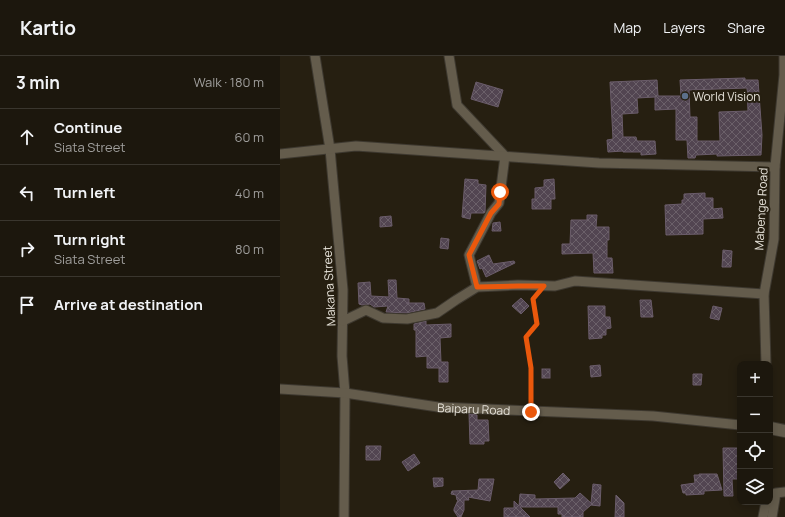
<!DOCTYPE html>
<meta charset="utf-8">
<style>
:root{--surface:#1c170d;--page:#29241b;--text:#f1f3f6;--muted:#a09f9d;--line:#3a362e}
body{margin:0;font-family:Manrope,sans-serif;background:var(--page);color:var(--text)}
.controls{position:absolute;right:12px;bottom:12px;display:grid;overflow:hidden;border-radius:8px;box-shadow:0 2px 10px #0003}
.controls button{width:36px;height:36px;display:grid;place-items:center;padding:0;border:0;border-bottom:1px solid var(--line);background:var(--surface);color:var(--text);font:20px sans-serif}
.stop{position:absolute;width:12px;height:12px;margin:-9px;border:3px solid #ea580c;border-radius:50%;background:#fff}
.stop.end{background:#ea580c;border-color:#fff;box-shadow:0 1px 4px #0008}
.list{margin:0;padding:0;list-style:none}
h2{display:flex;justify-content:space-between;align-items:center;height:52px;margin:0;padding:0 16px;font-size:17px}
h2 small{font-size:13px;font-weight:400;color:var(--muted)}
.list li{display:grid;grid-template-columns:26px 1fr auto;gap:12px;align-items:center;box-sizing:border-box;height:56px;padding:0 16px;border-top:1px solid var(--line)}
.list b{display:block;font-size:15px;white-space:nowrap}
.list p{margin:0;font-size:13px;white-space:nowrap;color:var(--muted)}
.list em{font-size:13px;font-style:normal;color:var(--muted)}
.icon{flex:none;width:22px;height:22px;fill:none;stroke:currentColor;stroke-width:2;stroke-linecap:round;stroke-linejoin:round}
.map{position:relative;flex:none;width:505px;height:461px;overflow:hidden}
header{display:flex;align-items:center;gap:24px;box-sizing:border-box;height:56px;padding:0 20px;background:var(--surface);border-bottom:1px solid var(--line)}
header strong{font-size:19px}
nav{display:flex;gap:22px;margin-inline-start:auto;font-size:14px}
main{display:flex}
aside{flex:1;background:var(--surface)}
.map>svg:first-child{display:block}
</style>
<header>
<strong>Kartio</strong>
<nav><a>Map</a><a>Layers</a><a>Share</a></nav>
</header>
<main>
<aside>
<h2>3 min<small>Walk · 180 m</small></h2>
<ul class="list">
<li><svg class="icon" aria-label="ahead" viewBox="0 0 24 24"><path d="M12 20V5M6 11l6-6 6 6"/></svg><div><b>Continue</b><p>Siata Street</p></div><em>60 m</em></li>
<li><svg class="icon" aria-label="left" viewBox="0 0 24 24"><path d="M17 20v-9H6M10 6l-5 5 5 5"/></svg><div><b>Turn left</b></div><em>40 m</em></li>
<li><svg class="icon" aria-label="right" viewBox="0 0 24 24"><path d="M7 20v-9h11M14 6l5 5-5 5"/></svg><div><b>Turn right</b><p>Siata Street</p></div><em>80 m</em></li>
<li><svg class="icon" aria-label="arrive" viewBox="0 0 24 24"><path d="M6 21V4h12l-3 4 3 4H6"/></svg><div><b>Arrive at destination</b></div></li>
</ul>
</aside>
<div class="map">
<svg width="505" height="461" viewBox="0 0 505 461">
<defs>
<pattern id="building-cross-hatch" width="8" height="8" patternUnits="userSpaceOnUse"><rect width="8" height="8" fill="#524551"/><path d="M0 0l8 8M0 8l8-8" fill="none" stroke="#6b6069"/></pattern>
</defs>
<rect width="100%" height="100%" fill="#261f11"/>
<g fill="url(#building-cross-hatch)" stroke="#6a5c6a" fill-rule="evenodd">
<path d="M465 22V24H478L482 79 481 99 437 100V98L416 99 415 102H408L407 84H396V53L375 54V41L357 42 358 57 342 58 343 81H356L357 85H375L376 98 361 99V96H343V95L328 96 327 84 333 83 330 26 377 24 378 40H401L400 24ZM467 32 468 55 439 56 440 85H417V61H410L409 34Z"/>
<path d="M196 26 223 34 218 51 191 43Z"/>
<path d="M185 123 198 124V128L206 129 205 156 204 157H191L190 163 182 161Z"/>
<path d="M274 123 275 143H271V153H252V143H255V132L264 131V124Z"/>
<path d="M425 137V142H433V153L442 152 443 162 423 163V178L386 179 385 149 402 148V144H404V138Z"/>
<path d="M307 159H317L316 171H329V184H327V202H332L333 217H314L313 197 282 198V188H290L291 164H307Z"/>
<path d="M111 160 112 170 100 171V161Z"/>
<path d="M220 166 221 175H212L213 167Z"/>
<path d="M161 182 169 183 168 193 160 192Z"/>
<path d="M443 194 452 195 451 211H442Z"/>
<path d="M209 199 213 208 234 205 235 207 206 221 202 212 200 213 197 205Z"/>
<path d="M108 224H116L117 242 129 243V247H126H144L145 253 127 257 106 256 108 250 94 251 90 248 82 249 79 248 78 227 90 226 91 240 109 241Z"/>
<path d="M241 242 249 250 241 258 232 250Z"/>
<path d="M360 244H371L373 261H361Z"/>
<path d="M308 250H325V261H330L331 272 326 273V279H322V282L309 283Z"/>
<path d="M433 250 442 252 439 264 430 262Z"/>
<path d="M146 265V269L171 268V281L160 282 161 306H168V326H159V312H147V300L136 301V274H134V268Z"/>
<path d="M320 309 321 320 311 321 310 310Z"/>
<rect x="262" y="313" width="8" height="9"/>
<path d="M413 318H422L421 329H413Z"/>
<path d="M189 358 197 359V364H208L209 385H204V388H190Z"/>
<path d="M86 390H101L100 404H86Z"/>
<path d="M443 392H460V401L458 402 460 418H457L458 423H452L453 440H444Z"/>
<path d="M134 398 140 407 128 415 122 406Z"/>
<path d="M283 417 290 424 280 433 274 426Z"/>
<path d="M419 418H437L442 434 424 435V438L406 439V437H403L401 429 415 427 414 419H419Z"/>
<path d="M153 422H163V430L154 431Z"/>
<path d="M199 423H214L210 445 188 441 189 444H184V454L181 461H178L174 455V453L178 444H177L176 439 171 438 172 435 198 434Z"/>
<path d="M313 428 321 429 320 450 311 449 303 456V461H282V458H278V451H240L250 461H224V452H234V445L239 450 240 438 255 439V443L295 442 300 437 311 447Z"/>
<path d="M336 439 344 447V461H335Z"/>
</g>
<g fill="none" stroke-linecap="round" stroke-linejoin="round">
<g stroke="#3e3930" stroke-width="11">
<g id="street">
<path d="M35 0 50 93 63 234 62 300 65 337 64 461"/>
<path d="M169 0 177 49 225 100 219 147 211 157 189 199 197 231"/>
<path d="M0 98 76 90 319 107 495 111"/>
<path d="M63 265 86 254 103 262 127 263 157 257 176 244 197 231 238 229 275 230 295 225 484 238"/>
<path d="M486 308 484 238 494 183 495 111 504 19V0"/>
<path id="s1" d="M0 333 65 337 158 351 373 360 460 369"/>
<path d="M483 461 486 446"/>
<path d="M492 461 496 437 505 436"/>
</g>
</g>
<g stroke="#3e3930" stroke-width="14">
<path id="secondary" d="M490 372 505 375"/>
</g>
<path stroke="#655f52" stroke-width="2" stroke-dasharray="1 3" stroke-linecap="butt" d="M251 346V312L246 281 257 268 253 243 257 239"/>
<use href="#street" stroke="#645c4c" stroke-width="9"/>
<use href="#secondary" stroke="#645c4c" stroke-width="12"/>
</g>
<g fill="none" stroke-linecap="round" stroke-linejoin="round">
<path stroke="#ea580c" stroke-width="5" d="M220 136 219 148 211 157 189 199 197 231 238 230H264L253 243 257 268 246 281 251 312V356"/>
</g>
<circle fill="#5c6f8a" stroke="#261f11" stroke-width="1.5" cx="405" cy="40" r="4"/>
<g text-anchor="middle" dominant-baseline="central" stroke-width="4" stroke-linejoin="round" paint-order="stroke">
<g font-size="12" fill="#e5e1d8" stroke="#261f11" text-anchor="start">
<text x="413" y="40">World Vision</text>
</g>
<g font-size="12" fill="#e5e1d8" stroke="#261f11">
<text transform="translate(481 153) rotate(-87)">Mabenge Road</text>
<text transform="translate(49 230) rotate(-93)">Makana Street</text>
<text stroke="none"><textPath href="#s1" startOffset="195">Baiparu Road</textPath></text>
</g>
</g>
</svg>
<div class="controls">
<button>+</button>
<button>−</button>
<button><svg class="icon" aria-label="locate" viewBox="0 0 24 24"><circle cx="12" cy="12" r="6"/><path d="M12 2v4M12 18v4M2 12h4M18 12h4"/></svg></button>
<button><svg class="icon" aria-label="layers" viewBox="0 0 24 24"><path d="M12 4l9 5-9 5-9-5zM3 14l9 5 9-5"/></svg></button>
</div>
<div class="stop" style="left:220px;top:136px"></div>
<div class="stop end" style="left:251px;top:356px"></div>
</div>
</main>
